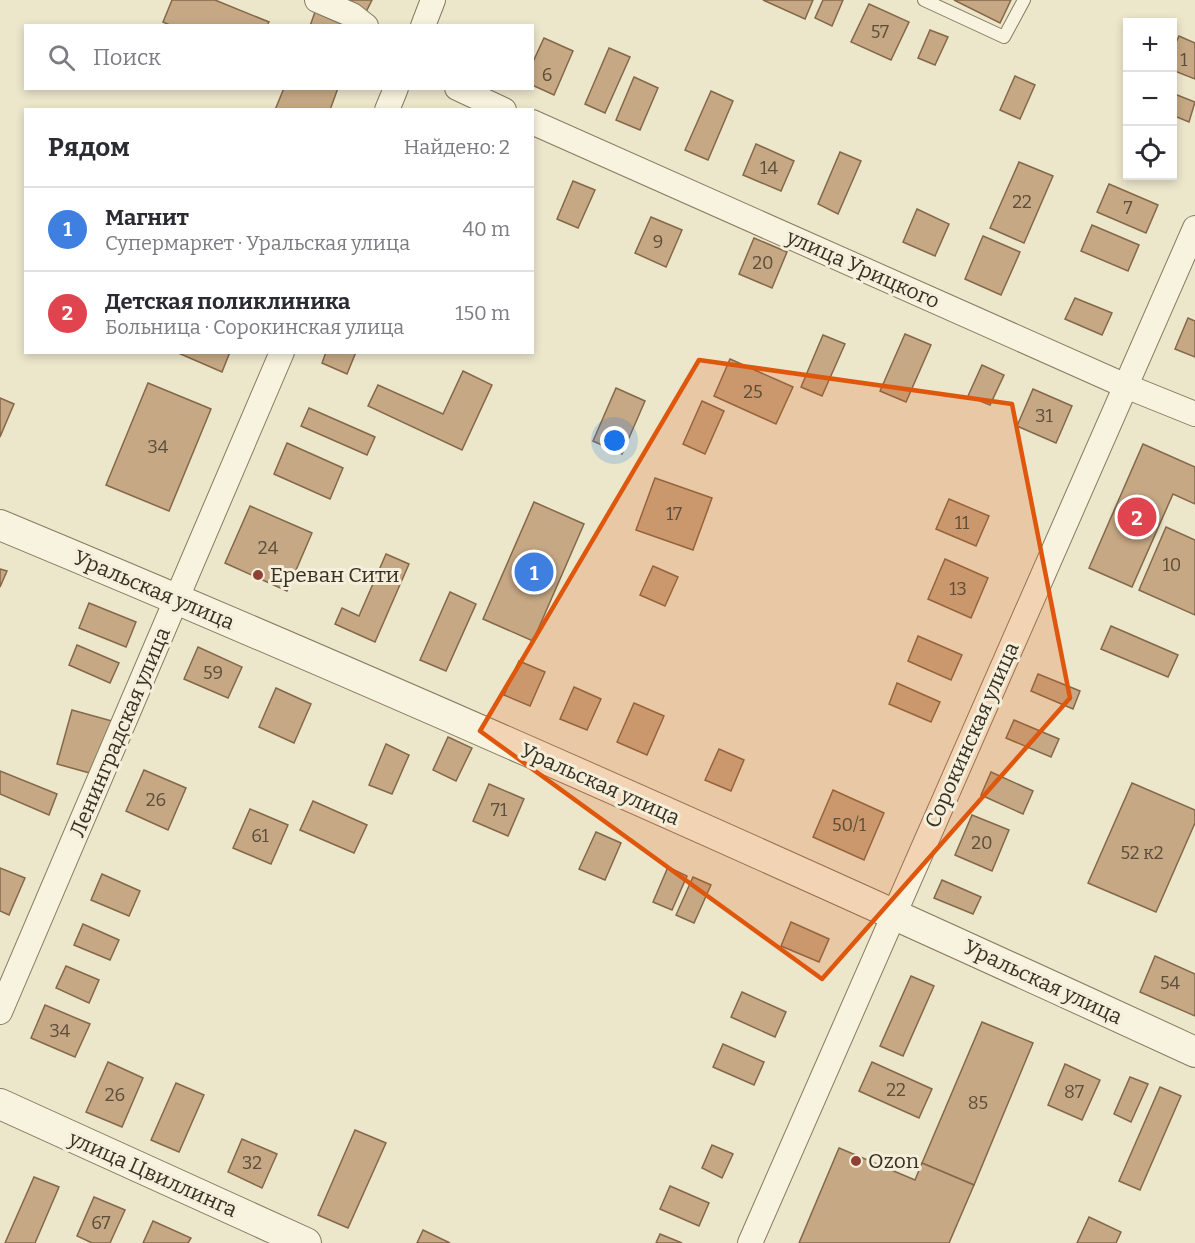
<!DOCTYPE html>
<html lang="ru">
<meta charset="utf-8">
<style>
:root{--surface:#fff;--page:#f2f2f3;--text:#2b2b33;--muted:#7c7c81;--line:#e1e1e2;--accent:#914035}
body{margin:0;font-family:Bitter,serif;background:var(--page);color:var(--text)}
.controls{position:absolute;right:18px;top:18px;display:grid;overflow:hidden;border-radius:0px;box-shadow:0 3px 9px #0003}
.controls button{width:54px;height:54px;display:grid;place-items:center;padding:0;border:0;border-bottom:2px solid var(--line);background:var(--surface);color:var(--text);font:30px sans-serif}
.you{position:absolute;left:615px;top:441px;width:21px;height:21px;margin:-15px;border:4px solid #fff;border-radius:50%;background:#1a73e8;box-shadow:0 0 0 9px #1a73e833}
.badge{display:grid;place-items:center;width:39px;height:39px;border-radius:50%;background:var(--accent);color:#fff;font-size:20px;font-weight:700}
.pin{position:absolute;translate:-50% -50%;border:3px solid #fff;box-shadow:0 2px 6px #0006}
.list{margin:0;padding:0;list-style:none}
h2{display:flex;justify-content:space-between;align-items:center;height:78px;margin:0;padding:0 24px;font-size:26px}
h2 small{font-size:20px;font-weight:400;color:var(--muted)}
.list li{display:grid;grid-template-columns:39px 1fr auto;gap:18px;align-items:center;box-sizing:border-box;height:84px;padding:0 24px;border-top:2px solid var(--line)}
.list b{display:block;font-size:22px;white-space:nowrap}
.list p{margin:0;font-size:20px;white-space:nowrap;color:var(--muted)}
.list em{font-size:20px;font-style:normal;color:var(--muted)}
.icon{flex:none;width:33px;height:33px;fill:none;stroke:currentColor;stroke-width:2;stroke-linecap:round;stroke-linejoin:round}
.map{position:relative;flex:none;width:1195px;height:1243px;overflow:hidden}
.search{position:absolute;background:var(--surface);box-shadow:0 3px 9px #0003;left:24px;top:24px;width:510px;height:66px;display:flex;align-items:center;gap:15px;box-sizing:border-box;padding:0 21px;border-radius:0px;color:var(--muted);font-size:22px}
.panel{position:absolute;background:var(--surface);box-shadow:0 3px 9px #0003;left:24px;top:108px;width:510px;height:246px;border-radius:0px}
.map>svg:first-child{display:block}
</style>
<div class="map">
<svg width="1195" height="1243" viewBox="0 0 1195 1243">
<rect width="100%" height="100%" fill="#ece6cb"/>
<g fill="#c6a884" stroke="#846848" stroke-width="1.5">
<path d="M172 0H215L269 22 267 26H172L163 22Z"/>
<path d="M338 0H372L366 12Z"/>
<path d="M763 0H813L805 19Z"/>
<path d="M823 0H843L832 26 815 18Z"/>
<path d="M954 0H1011L1000 23Z"/>
<path d="M869 4 909 22 891 60 851 42Z"/>
<path d="M315 12 346 26H310Z"/>
<path d="M930 30 948 37 935 65 918 58Z"/>
<path d="M1179 36 1195 43V79L1172 70V51Z"/>
<path d="M544 38 573 51 554 95 532 85V64Z"/>
<path d="M609 48 630 57 605 113 585 104Z"/>
<path d="M1015 76 1035 85 1020 119 1000 110Z"/>
<path d="M634 77 658 88 640 130 616 120Z"/>
<path d="M284 88H338L330 110H275Z"/>
<path d="M711 91 733 101 708 160 685 150Z"/>
<path d="M1172 93 1195 102 1189 122 1172 115Z"/>
<path d="M756 144 794 161 781 191 743 175Z"/>
<path d="M840 152 861 161 838 214 818 204Z"/>
<path d="M1019 162 1053 176 1024 243 990 228Z"/>
<path d="M573 181 595 190 578 228 557 219Z"/>
<path d="M1109 184 1158 205 1146 233 1097 212Z"/>
<path d="M917 209 949 224 935 256 903 242Z"/>
<path d="M651 217 682 230 666 267 635 253Z"/>
<path d="M1092 225 1139 245 1128 271 1081 251Z"/>
<path d="M983 236 1020 252 1001 295 965 279Z"/>
<path d="M754 238 787 252 772 288 739 274Z"/>
<path d="M1075 298 1112 313 1102 335 1065 319Z"/>
<path d="M1188 318 1195 321V357L1175 349Z"/>
<path d="M905 334 931 345 906 402 880 391Z"/>
<path d="M823 335 845 344 822 396 801 387Z"/>
<path d="M176 352H230L222 372Z"/>
<path d="M326 352H356L347 374 322 363Z"/>
<path d="M730 359 793 387 776 424 714 396Z"/>
<path d="M982 365 1004 375 990 405 968 396Z"/>
<path d="M463 371 492 385 462 450 368 406 378 385 443 414Z"/>
<path d="M148 383 211 409 169 511 106 485Z"/>
<path d="M616 388 645 401 622 454 593 441Z"/>
<path d="M1033 389 1072 406 1056 443 1017 426Z"/>
<path d="M0 398 14 404 0 437Z"/>
<path d="M702 401 724 411 705 454 683 444Z"/>
<path d="M309 408 375 437 367 455 301 426Z"/>
<path d="M287 443 343 468 330 499 274 474Z"/>
<path d="M1143 444 1195 467V504L1173 494 1132 587 1089 568Z"/>
<path d="M655 478 712 498 693 550 636 530Z"/>
<path d="M949 499 989 516 976 546 936 529Z"/>
<path d="M534 502 584 524 533 641 483 619Z"/>
<path d="M250 506 312 533 287 591 225 563Z"/>
<path d="M1166 527 1195 540V615L1139 590Z"/>
<path d="M386 554 409 564 375 642 335 624 342 608 359 616Z"/>
<path d="M945 559 988 578 971 618 928 599Z"/>
<path d="M653 566 678 577 665 606 640 595Z"/>
<path d="M0 569 7 571 0 587Z"/>
<path d="M450 592 476 604 446 671 420 660Z"/>
<path d="M89 603 136 622 126 647 79 628Z"/>
<path d="M1111 626 1178 655 1168 677 1101 649Z"/>
<path d="M918 636 962 655 951 680 908 661Z"/>
<path d="M77 645 119 663 110 683 69 665Z"/>
<path d="M198 647 242 667 228 698 184 679Z"/>
<path d="M519 661 545 672 530 706 504 695Z"/>
<path d="M1038 674 1080 691 1073 709 1031 691Z"/>
<path d="M897 683 940 702 931 722 889 704Z"/>
<path d="M574 687 601 699 587 730 560 719Z"/>
<path d="M276 688 311 704 294 743 259 727Z"/>
<path d="M634 703 664 716 647 755 617 742Z"/>
<path d="M72 710 112 721 97 775 57 764Z"/>
<path d="M1014 720 1059 739 1051 757 1006 738Z"/>
<path d="M448 737 472 748 456 781 433 770Z"/>
<path d="M386 744 409 755 392 794 369 785Z"/>
<path d="M719 749 744 760 731 791 705 780Z"/>
<path d="M144 770 186 788 168 830 126 811Z"/>
<path d="M0 771 57 794 49 815 0 794Z"/>
<path d="M991 772 1033 791 1023 814 981 795Z"/>
<path d="M1132 783 1195 810V823L1156 912 1088 883Z"/>
<path d="M489 784 524 799 508 836 473 821Z"/>
<path d="M833 790 884 813 864 860 813 837Z"/>
<path d="M313 801 367 825 354 853 300 830Z"/>
<path d="M250 809 288 825 271 864 233 848Z"/>
<path d="M972 815 1009 830 992 871 955 855Z"/>
<path d="M596 832 621 843 605 880 579 869Z"/>
<path d="M668 867 687 876 672 910 653 902Z"/>
<path d="M0 868 25 878 9 915 0 911Z"/>
<path d="M102 874 140 891 129 916 91 900Z"/>
<path d="M693 877 711 885 694 923 676 915Z"/>
<path d="M942 880 981 897 973 914 934 898Z"/>
<path d="M791 922 829 939 819 962 781 946Z"/>
<path d="M83 924 119 940 110 960 74 945Z"/>
<path d="M1155 956 1195 974V1016L1140 992Z"/>
<path d="M66 966 99 980 89 1003 56 988Z"/>
<path d="M911 976 934 986 903 1056 880 1046Z"/>
<path d="M742 992 786 1012 775 1037 731 1017Z"/>
<path d="M45 1005 90 1024 75 1057 31 1038Z"/>
<path d="M982 1022 1033 1043 974 1185 922 1163Z"/>
<path d="M723 1044 764 1062 754 1085 713 1067Z"/>
<path d="M108 1062 143 1078 122 1127 86 1112Z"/>
<path d="M872 1062 932 1089 919 1118 859 1091Z"/>
<path d="M1065 1064 1100 1080 1082 1120 1048 1105Z"/>
<path d="M1130 1077 1148 1084 1131 1122 1114 1114Z"/>
<path d="M176 1083 204 1095 179 1152 151 1140Z"/>
<path d="M1160 1087 1181 1096 1140 1190 1119 1181Z"/>
<path d="M355 1130 386 1143 348 1228 318 1215Z"/>
<path d="M242 1139 277 1154 262 1188 228 1172Z"/>
<path d="M712 1145 733 1154 722 1178 702 1168Z"/>
<path d="M839 1148 915 1180 922 1163 974 1185 949 1243H799Z"/>
<path d="M34 1177 59 1187 35 1243H5Z"/>
<path d="M670 1186 709 1203 699 1226 660 1209Z"/>
<path d="M94 1197 125 1210 110 1243H92L77 1236Z"/>
<path d="M1089 1217 1121 1232 1116 1243H1077Z"/>
<path d="M153 1221 191 1238 188 1243H143Z"/>
<path d="M423 1230 450 1243H417Z"/>
<path d="M660 1234 682 1243H656Z"/>
</g>
<g fill="none" stroke-linecap="round" stroke-linejoin="round">
<g stroke="#877a60" stroke-width="14">
<path id="service" d="M924 0 1004 37 1024 0"/>
</g>
<g stroke="#877a60" stroke-width="26">
<g id="minor">
<path d="M317 0 352 15 366 26"/>
<path d="M423 26 433 0"/>
<path d="M457 88 504 110"/>
<path d="M387 110 396 88"/>
<path d="M532 122 1128 387 1195 414"/>
<path d="M0 1012 282 352"/>
<path d="M750 1243 1195 228"/>
</g>
</g>
<g stroke="#877a60" stroke-width="32">
<g id="tertiary">
<path d="M0 525C402 692 800 870 1195 1052"/>
<path d="M0 1104 306 1243"/>
</g>
</g>
<use href="#service" stroke="#f7f3de" stroke-width="12"/>
<use href="#minor" stroke="#f7f3de" stroke-width="24"/>
<use href="#tertiary" stroke="#f7f3de" stroke-width="30"/>
</g>
<path fill="#df570d" fill-opacity="0.2" stroke="#df570d" stroke-width="4.5" stroke-linejoin="round" d="M699 360 1012 404 1070 698 822 979 480 731Z"/>
<g fill="#914035" stroke="#f4efda" stroke-width="2">
<circle cx="258" cy="575" r="6"/>
<circle cx="856" cy="1161" r="6"/>
</g>
<g text-anchor="middle" dominant-baseline="central" stroke-width="6" stroke-linejoin="round" paint-order="stroke">
<g font-size="18" fill="#5c4e3a">
<text x="880" y="32">57</text>
<text x="1184" y="60">1</text>
<text x="547" y="75">6</text>
<text x="769" y="168">14</text>
<text x="1022" y="202">22</text>
<text x="1128" y="208">7</text>
<text x="658" y="242">9</text>
<text x="763" y="263">20</text>
<text x="753" y="392">25</text>
<text x="1044" y="416">31</text>
<text x="158" y="447">34</text>
<text x="674" y="514">17</text>
<text x="962" y="523">11</text>
<text x="268" y="548">24</text>
<text x="1172" y="565">10</text>
<text x="958" y="589">13</text>
<text x="213" y="673">59</text>
<text x="156" y="800">26</text>
<text x="499" y="810">71</text>
<text x="849" y="825">50/1</text>
<text x="260" y="836">61</text>
<text x="982" y="843">20</text>
<text x="1142" y="853">52 к2</text>
<text x="1170" y="983">54</text>
<text x="60" y="1031">34</text>
<text x="896" y="1090">22</text>
<text x="1074" y="1092">87</text>
<text x="115" y="1095">26</text>
<text x="978" y="1103">85</text>
<text x="252" y="1163">32</text>
<text x="101" y="1223">67</text>
</g>
<g font-size="21" fill="#393022" stroke="#f4efda">
<text transform="translate(863 269) rotate(24)">улица Урицкого</text>
<text transform="translate(154 590) rotate(23)">Уральская улица</text>
<text transform="translate(120 732) rotate(-67)">Ленинградская улица</text>
<text transform="translate(972 735) rotate(-66)">Сорокинская улица</text>
<text transform="translate(600 784) rotate(24)">Уральская улица</text>
<text transform="translate(1043 982) rotate(25)">Уральская улица</text>
<text transform="translate(153 1174) rotate(24)">улица Цвиллинга</text>
</g>
<g font-size="21" fill="#393022" stroke="#f4efda" text-anchor="start">
<text x="270" y="575">Ереван Сити</text>
<text x="868" y="1161">Ozon</text>
</g>
</g>
</svg>
<div class="controls">
<button>+</button>
<button>−</button>
<button><svg class="icon" aria-label="locate" viewBox="0 0 24 24"><circle cx="12" cy="12" r="6"/><path d="M12 2v4M12 18v4M2 12h4M18 12h4"/></svg></button>
</div>
<div class="you"></div>
<div class="pin badge" style="left:534px;top:572px;background:#3f7fe0">1</div>
<div class="pin badge" style="left:1137px;top:517px;background:#e0444e">2</div>
<div class="search"><svg class="icon" aria-label="search" viewBox="0 0 24 24"><circle cx="10" cy="10" r="6"/><path d="M15 15l6 6"/></svg>Поиск</div>
<section class="panel">
<h2>Рядом<small>Найдено: 2</small></h2>
<ul class="list">
<li><span class="badge" style="background:#3f7fe0">1</span><div><b>Магнит</b><p>Супермаркет · Уральская улица</p></div><em>40 m</em></li>
<li><span class="badge" style="background:#e0444e">2</span><div><b>Детская поликлиника</b><p>Больница · Сорокинская улица</p></div><em>150 m</em></li>
</ul>
</section>
</div>
